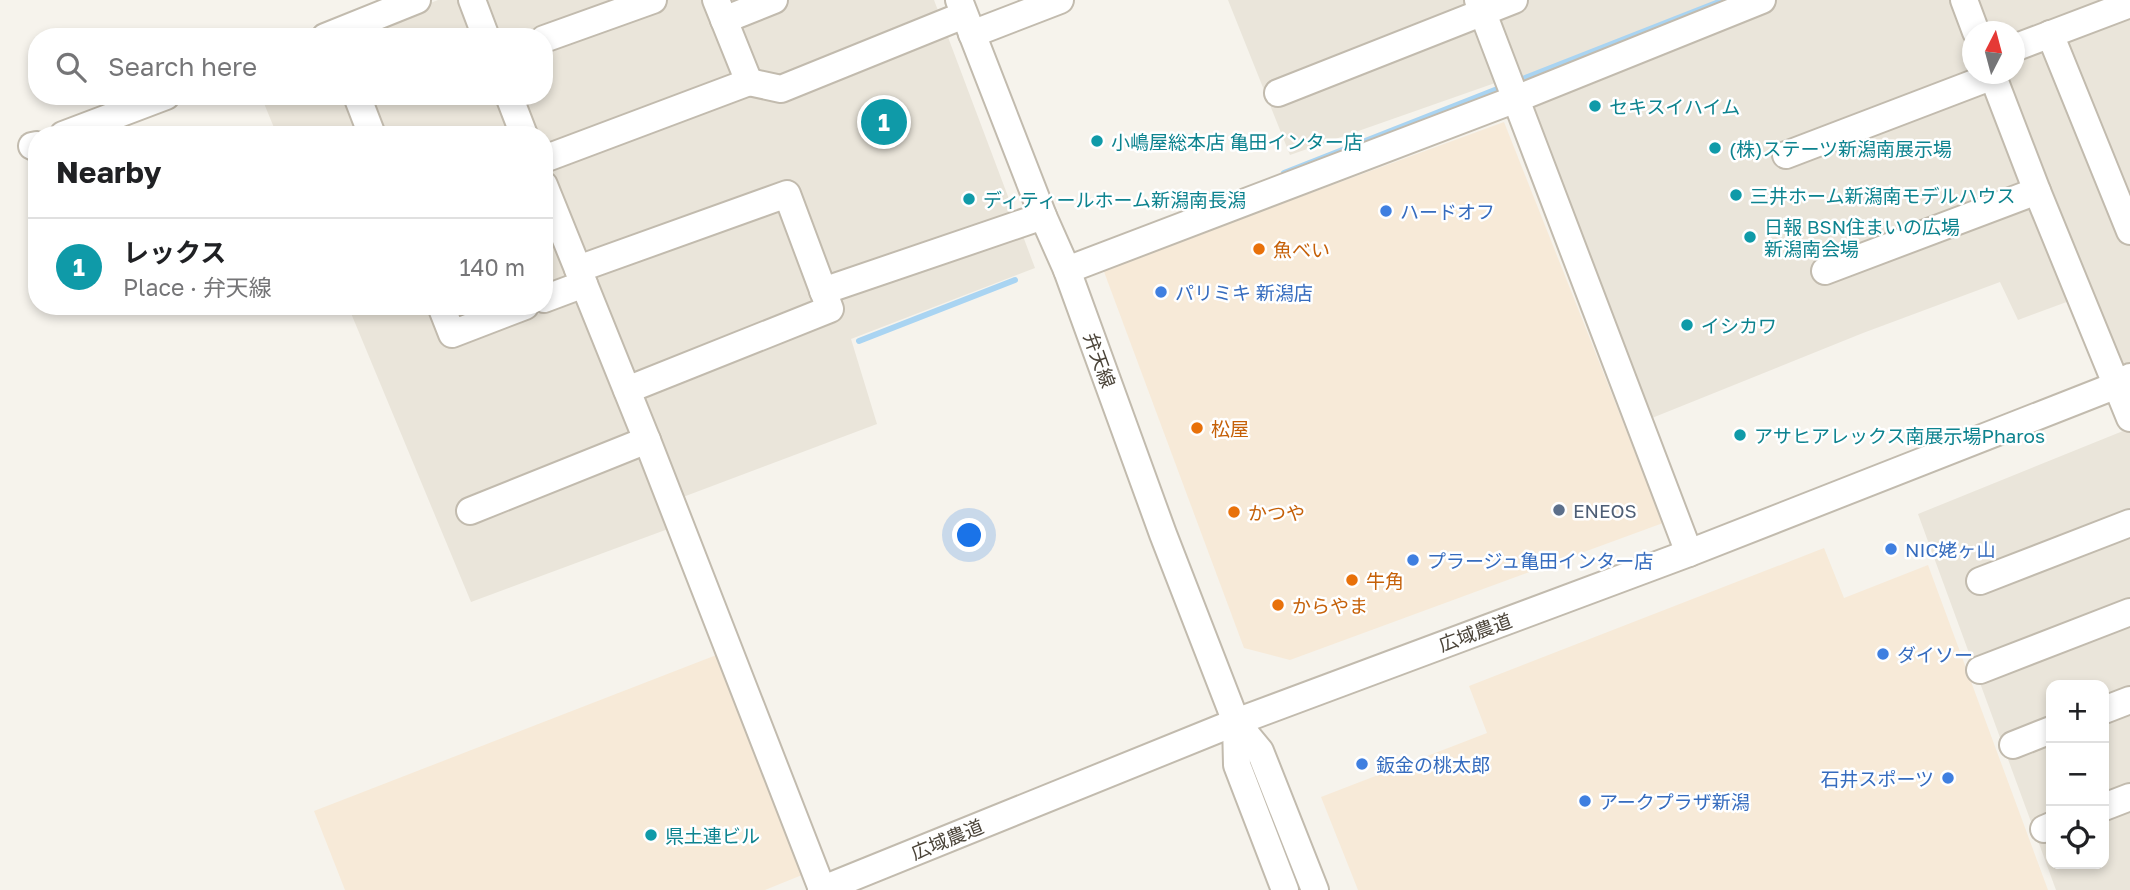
<!DOCTYPE html>
<meta charset="utf-8">
<style>
:root{--surface:#fff;--page:#f6f6f6;--text:#202124;--muted:#757577;--line:#e0e0e0;--accent:#fc3f1d}
body{margin:0;font-family:"Golos Text","Noto Sans JP",sans-serif;background:var(--page);color:var(--text)}
.controls{position:absolute;right:21px;bottom:21px;display:grid;overflow:hidden;border-radius:14px;box-shadow:0 4px 10px #0003}
.controls button{width:63px;height:63px;display:grid;place-items:center;padding:0;border:0;border-bottom:2px solid var(--line);background:var(--surface);color:var(--text);font:35px sans-serif}
.compass{position:absolute;left:1962px;top:21px;width:63px;height:63px;border-radius:50%;background:var(--surface);box-shadow:0 4px 10px #0003;rotate:6deg}
.you{position:absolute;left:970px;top:536px;width:24px;height:24px;margin:-18px;border:5px solid #fff;border-radius:50%;background:#1a73e8;box-shadow:0 0 0 10px #1a73e833}
.badge{display:grid;place-items:center;width:46px;height:46px;border-radius:50%;background:var(--accent);color:#fff;font-size:23px;font-weight:700}
.pin{position:absolute;translate:-50% -50%;border:4px solid #fff;box-shadow:0 2px 7px #0006}
.list{margin:0;padding:0;list-style:none}
h2{display:flex;justify-content:space-between;align-items:center;height:91px;margin:0;padding:0 28px;font-size:30px}
h2 small{font-size:23px;font-weight:400;color:var(--muted)}
.list li{display:grid;grid-template-columns:46px 1fr auto;gap:21px;align-items:center;box-sizing:border-box;height:98px;padding:0 28px;border-top:2px solid var(--line)}
.list b{display:block;font-size:26px;white-space:nowrap}
.list p{margin:0;font-size:23px;white-space:nowrap;color:var(--muted)}
.list em{font-size:23px;font-style:normal;color:var(--muted)}
.icon{flex:none;width:38px;height:38px;fill:none;stroke:currentColor;stroke-width:2;stroke-linecap:round;stroke-linejoin:round}
.map{position:relative;flex:none;width:2130px;height:890px;overflow:hidden}
.search{position:absolute;background:var(--surface);box-shadow:0 4px 10px #0003;left:28px;top:28px;width:525px;height:77px;display:flex;align-items:center;gap:18px;box-sizing:border-box;padding:0 24px;border-radius:28px;color:var(--muted);font-size:26px}
.panel{position:absolute;background:var(--surface);box-shadow:0 4px 10px #0003;left:28px;top:126px;width:525px;height:189px;border-radius:28px}
.map>svg:first-child{display:block}
</style>
<div class="map">
<svg width="2130" height="890" viewBox="0 0 2130 890">
<rect width="100%" height="100%" fill="#f6f3ec"/>
<g fill="#eae5da" fill-rule="evenodd">
<path d="M438 0H934L1035 268 851 339 877 424 683 497 668 529 471 602 348 306H544V135H277L261 96H544V37H346Z"/>
<path d="M1228 0H2130V890H2056L1918 514 2123 431 2072 300 2018 320 2000 282 1863 333 1647 420 1515 76 1290 155ZM1972 32H2014V74H1972ZM2051 685H2104V864H2051Z"/>
</g>
<g fill="#f7ead8">
<path d="M1504 122 1663 523 1290 660 1244 648 1103 269Z"/>
<path d="M1824 548 1844 598 1928 565 2048 890H1358L1321 797 1487 733 1469 686Z"/>
<path d="M719 654 807 873 765 890H345L314 811Z"/>
</g>
<g fill="none" stroke-linecap="round" stroke-linejoin="round">
<g stroke="#a9d4f2" stroke-width="6">
<path d="M1515 82 1724 0"/>
<path d="M1284 173 1505 86"/>
<path d="M859 341 1015 280"/>
</g>
<g stroke="#c2bbae" stroke-width="30">
<g id="minor">
<path d="M472 0 486 37"/>
<path d="M959 0 1043 216 1067 270 1163 534 1236 722 1260 751 1315 890"/>
<path d="M1478 0 1689 553"/>
<path d="M1964 0 1976 32"/>
<path d="M724 20 774 0"/>
<path d="M972 34 1060 0"/>
<path d="M2050 34 2130 231"/>
<path d="M325 37 417 0"/>
<path d="M544 39 653 0"/>
<path d="M2014 48 2130 4"/>
<path d="M1992 74 2037 191 2130 418"/>
<path d="M749 82 781 89 964 15"/>
<path d="M1278 93 1514 0"/>
<path d="M357 96 372 135"/>
<path d="M509 96 524 135"/>
<path d="M63 135 166 96"/>
<path d="M32 146 37 145"/>
<path d="M1786 155 1993 76"/>
<path d="M544 159 749 82 716 0"/>
<path d="M544 185 647 440 822 889"/>
<path d="M578 269 787 194 830 309 627 390"/>
<path d="M1067 270 1516 99 1762 0"/>
<path d="M1825 271 2037 191"/>
<path d="M823 291 1043 216"/>
<path d="M544 299 584 284"/>
<path d="M441 306 452 334 525 306"/>
<path d="M470 511 647 440"/>
<path d="M1980 581 2130 523"/>
<path d="M1980 670 2130 612"/>
<path d="M2104 710 2130 700"/>
<path d="M1236 722 1237 765 1285 890"/>
<path d="M2013 745 2051 730"/>
<path d="M2104 807 2130 797"/>
<path d="M2044 829 2051 826"/>
<path d="M821 890 1236 722 1689 553 2117 385 2130 377"/>
</g>
</g>
<use href="#minor" stroke="#fff" stroke-width="26"/>
</g>
<g fill="#0f9aa8" stroke="#fff" stroke-width="2.5">
<circle cx="1595" cy="106" r="7"/>
<circle cx="1097" cy="141" r="7"/>
<circle cx="1715" cy="148" r="7"/>
<circle cx="1736" cy="195" r="7"/>
<circle cx="969" cy="199" r="7"/>
<circle cx="1750" cy="237" r="7"/>
<circle cx="1687" cy="325" r="7"/>
<circle cx="1740" cy="435" r="7"/>
<circle cx="651" cy="835" r="7"/>
</g>
<g fill="#3f7fe0" stroke="#fff" stroke-width="2.5">
<circle cx="1386" cy="211" r="7"/>
<circle cx="1161" cy="292" r="7"/>
<circle cx="1891" cy="549" r="7"/>
<circle cx="1413" cy="560" r="7"/>
<circle cx="1883" cy="654" r="7"/>
<circle cx="1362" cy="764" r="7"/>
<circle cx="1948" cy="778" r="7"/>
<circle cx="1585" cy="801" r="7"/>
</g>
<g fill="#e8710a" stroke="#fff" stroke-width="2.5">
<circle cx="1259" cy="249" r="7"/>
<circle cx="1197" cy="428" r="7"/>
<circle cx="1234" cy="512" r="7"/>
<circle cx="1352" cy="580" r="7"/>
<circle cx="1278" cy="605" r="7"/>
</g>
<circle fill="#5c6f8a" stroke="#fff" stroke-width="2.5" cx="1559" cy="510" r="7"/>
<g text-anchor="middle" dominant-baseline="central" stroke-width="5" stroke-linejoin="round" paint-order="stroke">
<g font-size="19" fill="#0d838f" stroke="#fff" text-anchor="start">
<text x="1609" y="106">セキスイハイム</text>
<text x="1111" y="141">小嶋屋総本店 亀田インター店</text>
<text x="1729" y="148">(株)ステーツ新潟南展示場</text>
<text x="1750" y="195">三井ホーム新潟南モデルハウス</text>
<text x="983" y="199">ディティールホーム新潟南長潟</text>
<text x="1764" y="226">日報 BSN住まいの広場<tspan x="1764" dy="22">新潟南会場</tspan></text>
<text x="1701" y="325">イシカワ</text>
<text x="1754" y="435">アサヒアレックス南展示場Pharos</text>
<text x="665" y="835">県土連ビル</text>
</g>
<g font-size="19" fill="#366cbe" stroke="#fff" text-anchor="start">
<text x="1400" y="211">ハードオフ</text>
<text x="1175" y="292">パリミキ 新潟店</text>
<text x="1905" y="549">NIC姥ヶ山</text>
<text x="1427" y="560">プラージュ亀田インター店</text>
<text x="1897" y="654">ダイソー</text>
<text x="1376" y="764">鈑金の桃太郎</text>
<text x="1934" y="778" text-anchor="end">石井スポーツ</text>
<text x="1599" y="801">アークプラザ新潟</text>
</g>
<g font-size="19" fill="#c56008" stroke="#fff" text-anchor="start">
<text x="1273" y="249">魚べい</text>
<text x="1211" y="428">松屋</text>
<text x="1248" y="512">かつや</text>
<text x="1366" y="580">牛角</text>
<text x="1292" y="605">からやま</text>
</g>
<g font-size="19" fill="#4b4439" stroke="#fff">
<text transform="translate(1100 360) rotate(70)">弁天線</text>
<text transform="translate(1475 632) rotate(-20)">広域農道</text>
<text transform="translate(947 839) rotate(-22)">広域農道</text>
</g>
<g font-size="19" fill="#4e5e75" stroke="#fff" text-anchor="start">
<text x="1573" y="510">ENEOS</text>
</g>
</g>
</svg>
<div class="controls">
<button>+</button>
<button>−</button>
<button><svg class="icon" aria-label="locate" viewBox="0 0 24 24"><circle cx="12" cy="12" r="6"/><path d="M12 2v4M12 18v4M2 12h4M18 12h4"/></svg></button>
</div>
<svg class="compass" viewBox="-18 -18 36 36"><path d="M0-13l5 13h-10z" fill="#e53935"/><path d="M0 13l5-13h-10z" fill="#757577"/></svg>
<div class="you"></div>
<div class="pin badge" style="left:884px;top:122px;background:#0f9aa8">1</div>
<div class="search"><svg class="icon" aria-label="search" viewBox="0 0 24 24"><circle cx="10" cy="10" r="6"/><path d="M15 15l6 6"/></svg>Search here</div>
<section class="panel">
<h2>Nearby<small></small></h2>
<ul class="list">
<li><span class="badge" style="background:#0f9aa8">1</span><div><b>レックス</b><p>Place · 弁天線</p></div><em>140 m</em></li>
</ul>
</section>
</div>
